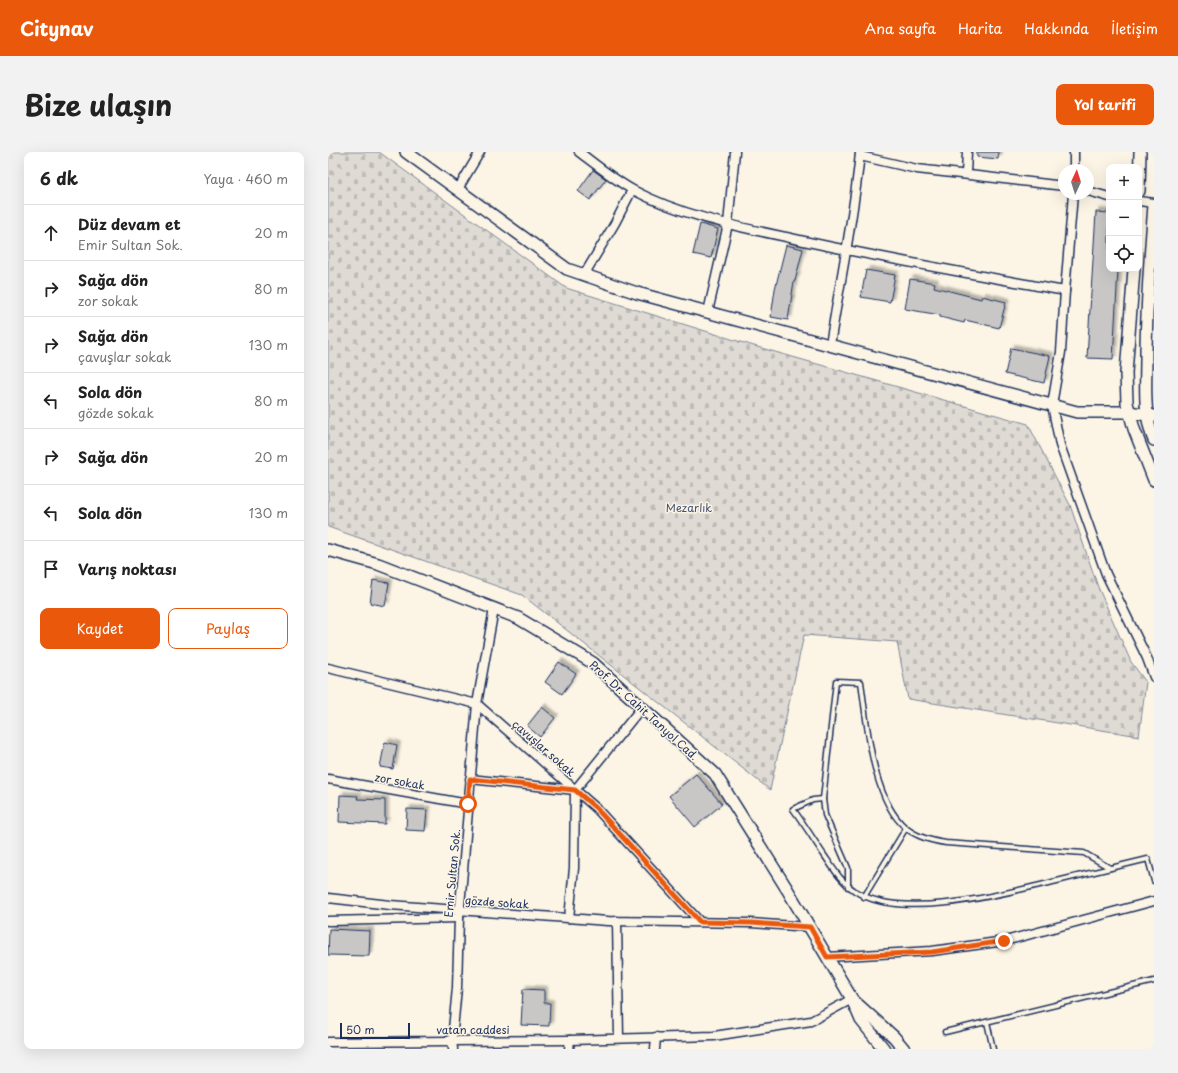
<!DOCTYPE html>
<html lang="tr">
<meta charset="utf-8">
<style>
:root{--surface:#fff;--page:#f2f2f2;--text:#222;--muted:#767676;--line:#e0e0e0;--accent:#ea580c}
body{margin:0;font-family:"Playpen Sans",sans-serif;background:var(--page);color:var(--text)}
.controls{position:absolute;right:12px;top:12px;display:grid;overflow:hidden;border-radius:8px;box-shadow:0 4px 16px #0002}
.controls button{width:36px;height:36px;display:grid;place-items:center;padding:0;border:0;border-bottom:1px solid var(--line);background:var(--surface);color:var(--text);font:20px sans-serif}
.compass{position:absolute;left:730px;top:12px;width:36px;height:36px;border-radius:50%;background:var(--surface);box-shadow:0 4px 16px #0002;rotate:4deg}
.scale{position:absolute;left:12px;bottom:10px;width:70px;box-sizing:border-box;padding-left:4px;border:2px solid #1b2f5e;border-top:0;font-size:11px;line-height:14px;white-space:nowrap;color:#1b2f5e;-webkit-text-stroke:3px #fcf5e5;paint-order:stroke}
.stop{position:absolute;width:12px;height:12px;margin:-9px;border:3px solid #ea580c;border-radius:50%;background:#fff}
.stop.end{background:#ea580c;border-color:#fff;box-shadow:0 1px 4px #0008}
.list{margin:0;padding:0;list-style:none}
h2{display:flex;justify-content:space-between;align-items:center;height:52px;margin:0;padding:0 16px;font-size:17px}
h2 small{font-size:13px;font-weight:400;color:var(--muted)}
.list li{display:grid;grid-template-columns:26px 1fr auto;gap:12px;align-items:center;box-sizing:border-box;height:56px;padding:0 16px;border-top:1px solid var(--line)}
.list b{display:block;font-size:15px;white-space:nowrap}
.list p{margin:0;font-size:13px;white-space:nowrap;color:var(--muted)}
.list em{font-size:13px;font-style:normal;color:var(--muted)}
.actions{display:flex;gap:8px;padding:12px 16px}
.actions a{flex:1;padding:9px 0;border:1px solid var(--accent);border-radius:8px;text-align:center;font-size:14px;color:var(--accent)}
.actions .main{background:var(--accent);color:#fff}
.icon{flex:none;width:22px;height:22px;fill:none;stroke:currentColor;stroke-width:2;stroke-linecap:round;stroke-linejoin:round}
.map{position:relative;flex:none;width:826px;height:897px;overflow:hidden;border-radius:8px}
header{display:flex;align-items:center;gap:24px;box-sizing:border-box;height:56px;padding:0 20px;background:var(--accent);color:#fff}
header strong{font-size:19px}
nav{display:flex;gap:22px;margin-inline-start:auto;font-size:14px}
.intro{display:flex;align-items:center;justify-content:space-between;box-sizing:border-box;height:96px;padding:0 24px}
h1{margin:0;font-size:28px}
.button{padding:10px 18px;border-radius:8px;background:var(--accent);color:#fff;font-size:14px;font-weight:700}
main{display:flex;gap:24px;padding:0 24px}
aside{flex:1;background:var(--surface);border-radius:8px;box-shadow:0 4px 16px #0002}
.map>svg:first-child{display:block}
</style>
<header>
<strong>Citynav</strong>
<nav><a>Ana sayfa</a><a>Harita</a><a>Hakkında</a><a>İletişim</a></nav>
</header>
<div class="intro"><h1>Bize ulaşın</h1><a class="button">Yol tarifi</a></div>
<main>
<aside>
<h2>6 dk<small>Yaya · 460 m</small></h2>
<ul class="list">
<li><svg class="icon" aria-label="ahead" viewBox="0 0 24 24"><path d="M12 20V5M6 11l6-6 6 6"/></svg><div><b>Düz devam et</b><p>Emir Sultan Sok.</p></div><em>20 m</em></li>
<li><svg class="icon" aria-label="right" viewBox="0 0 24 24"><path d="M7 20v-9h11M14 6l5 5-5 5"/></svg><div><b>Sağa dön</b><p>zor sokak</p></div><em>80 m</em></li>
<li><svg class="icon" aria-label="right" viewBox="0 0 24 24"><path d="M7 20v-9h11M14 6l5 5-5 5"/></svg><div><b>Sağa dön</b><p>çavuşlar sokak</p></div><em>130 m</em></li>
<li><svg class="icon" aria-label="left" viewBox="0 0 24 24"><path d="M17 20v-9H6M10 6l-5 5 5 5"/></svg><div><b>Sola dön</b><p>gözde sokak</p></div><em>80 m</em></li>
<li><svg class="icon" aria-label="right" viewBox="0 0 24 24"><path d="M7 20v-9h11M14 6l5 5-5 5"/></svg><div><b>Sağa dön</b></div><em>20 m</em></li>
<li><svg class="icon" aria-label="left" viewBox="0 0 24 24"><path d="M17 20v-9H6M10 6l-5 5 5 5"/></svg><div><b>Sola dön</b></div><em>130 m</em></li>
<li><svg class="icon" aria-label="arrive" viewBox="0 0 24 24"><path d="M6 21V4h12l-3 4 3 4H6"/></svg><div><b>Varış noktası</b></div></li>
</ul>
<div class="actions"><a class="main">Kaydet</a><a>Paylaş</a></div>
</aside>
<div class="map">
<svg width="826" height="897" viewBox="0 0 826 897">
<defs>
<pattern id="cemetery-stones" width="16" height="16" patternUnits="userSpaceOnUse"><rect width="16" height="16" fill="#dfdbd4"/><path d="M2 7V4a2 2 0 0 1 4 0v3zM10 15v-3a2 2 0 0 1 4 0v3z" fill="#bfbcb8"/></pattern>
<filter id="shadow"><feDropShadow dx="3.5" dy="-3.5" stdDeviation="1" flood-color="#0004"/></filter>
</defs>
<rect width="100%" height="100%" fill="#fcf5e5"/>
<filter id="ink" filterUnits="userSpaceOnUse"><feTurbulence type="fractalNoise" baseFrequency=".025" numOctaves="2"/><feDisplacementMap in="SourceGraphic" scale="8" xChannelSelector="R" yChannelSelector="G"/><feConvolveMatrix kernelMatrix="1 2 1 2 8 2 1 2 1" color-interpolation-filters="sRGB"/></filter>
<g filter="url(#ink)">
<path fill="url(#cemetery-stones)" stroke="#7d8599" d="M0 0H51L238 136 426 194 700 272 742 353 770 435 803 510 818 530 811 584 580 547 569 490 476 483 442 638 194 443 0 375Z"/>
<g fill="#c8c7c6" stroke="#1b2f5e" filter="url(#shadow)">
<path d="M649 0H671L670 7 649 5Z"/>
<path d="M265 18 278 27 262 48 250 39Z"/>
<path d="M768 60 781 61V117H790L785 207 759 206Z"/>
<path d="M372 72 390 77 383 106 365 102Z"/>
<path d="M458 93 475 97 467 129H466L460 168 443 165 447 137Z"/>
<path d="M538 118 567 123 562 150 533 145Z"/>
<path d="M582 127 607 131 606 135 653 147 654 144 678 150 671 176 637 168 636 171 612 165V163L577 157Z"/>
<path d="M683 196 722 204 716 231 677 222Z"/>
<path d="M45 428 61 431 57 454 42 451Z"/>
<path d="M231 510 248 522 234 542 217 530Z"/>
<path d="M214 555 227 566 212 585 199 574Z"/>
<path d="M57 590 69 593 65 617 52 615Z"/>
<path d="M368 622 394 652 367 675 341 644Z"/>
<path d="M12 643 30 644 29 647 57 648V672L11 670Z"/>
<path d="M79 657 99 658 97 679 78 678Z"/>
<path d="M1 777 42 779 41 804 0 803Z"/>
<path d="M195 837 216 838V851H222L221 874 193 873Z"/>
</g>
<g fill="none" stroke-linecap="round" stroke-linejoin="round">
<g stroke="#1b2f5e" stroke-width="7">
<g id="lane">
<path d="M495 647 485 648 465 657C476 672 486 688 496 703 505 716 513 730 527 739 573 770 678 741 729 729 759 722 790 714 820 707L826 729"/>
<path d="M520 735V716L497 663 495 647 508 529 533 530C539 571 544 648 578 676 589 685 604 689 618 691L756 701 782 716"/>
<path d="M536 745 578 676"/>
<path d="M659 870 665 897"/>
<path d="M617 880 826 829"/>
</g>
</g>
<g stroke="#1b2f5e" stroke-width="11">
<g id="street">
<path d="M251 0C267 12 288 29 305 38 352 63 406 74 458 85 550 106 644 122 737 139"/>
<path d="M532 4 589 17 736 34"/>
<path d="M746 18V0"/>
<path d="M638 22 639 0"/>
<path d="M130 37 152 0"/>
<path d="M760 39 781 45"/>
<path d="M745 42 737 139 733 200 724 253 732 293 778 422 819 506 826 525"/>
<path d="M811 49 826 51"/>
<path d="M256 123 287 71 304 38"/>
<path d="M380 160 400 72 407 0"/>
<path d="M502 193C512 129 526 65 532 1"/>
<path d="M0 516 149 552 268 656 372 770"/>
<path d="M0 627 140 652"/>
<path d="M142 627 247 638"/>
<path d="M0 746 62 753 280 769 423 771 482 775"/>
<path d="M241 766 246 716 247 638 314 555"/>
<path d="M0 769 131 766"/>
<path d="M289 769 291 886"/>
<path d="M499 805 604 799 677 789 826 749"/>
<path d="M0 890 242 888 386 884 483 869 524 847"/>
<path d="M125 897 124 888 129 836 131 766 149 552 166 457"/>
<path d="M241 897 242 888"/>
<path d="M327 897 328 885"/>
</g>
</g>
<g stroke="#1b2f5e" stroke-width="14">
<g id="secondary">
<path d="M78 0 239 117 309 141 749 260H801L826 264"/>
<path d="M811 39 812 0"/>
<path d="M826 53C822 104 818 155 818 206 818 233 815 263 826 288"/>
<path d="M806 117 798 221 799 251 806 277 826 328"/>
<path d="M0 398 50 412 190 466 265 511 387 622 459 737 524 847 533 868 556 897"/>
<path d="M527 850 566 885 576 897"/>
</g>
</g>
<use href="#lane" stroke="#fcf5e5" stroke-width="4"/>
<use href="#street" stroke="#fcf5e5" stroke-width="8"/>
<use href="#secondary" stroke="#fcf5e5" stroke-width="11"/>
</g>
</g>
<g fill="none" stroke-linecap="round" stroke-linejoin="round" filter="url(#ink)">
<path stroke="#ea580c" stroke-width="5" d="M140 652 142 627 247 638 268 656 372 770 423 771 482 775 499 805 604 800 676 789"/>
</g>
<g text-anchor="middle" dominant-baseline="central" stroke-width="3" stroke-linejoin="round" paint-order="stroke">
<g font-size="11" fill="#425176" stroke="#fcf5e5">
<text x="361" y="355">Mezarlık</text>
</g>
<g font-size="11" fill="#1b2f5e" stroke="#fcf5e5">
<text transform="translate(316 558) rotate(42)">Prof. Dr. Cahit Tanyol Cad.</text>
<text transform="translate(216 596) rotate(41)">çavuşlar sokak</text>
<text transform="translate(72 629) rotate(10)">zor sokak</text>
<text transform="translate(124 721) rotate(-85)">Emir Sultan Sok.</text>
<text transform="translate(169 750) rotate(4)">gözde sokak</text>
<text x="145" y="877">vatan caddesi</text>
</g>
</g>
</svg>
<div class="controls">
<button>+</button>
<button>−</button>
<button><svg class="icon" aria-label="locate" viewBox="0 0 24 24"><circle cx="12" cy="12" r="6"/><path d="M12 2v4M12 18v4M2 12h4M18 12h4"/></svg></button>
</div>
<svg class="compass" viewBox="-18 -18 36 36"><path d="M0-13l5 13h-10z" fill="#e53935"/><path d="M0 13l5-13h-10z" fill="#767676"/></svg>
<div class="scale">50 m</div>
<div class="stop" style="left:140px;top:652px"></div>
<div class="stop end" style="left:676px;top:789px"></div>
</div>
</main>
